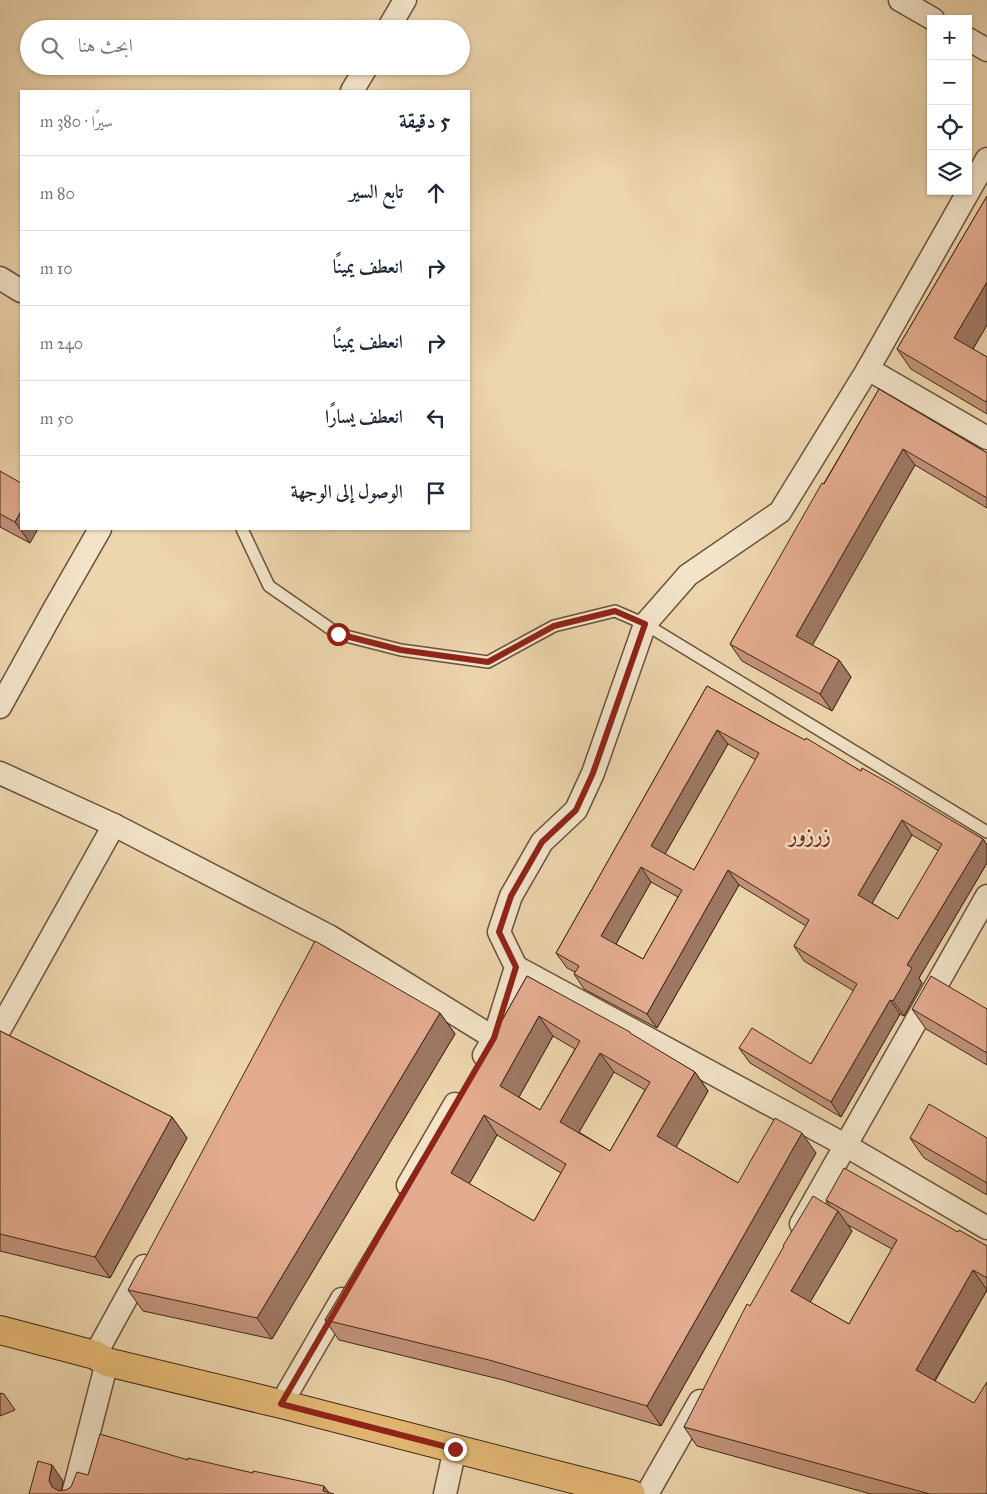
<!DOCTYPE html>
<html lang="ar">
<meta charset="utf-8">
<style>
:root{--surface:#fff;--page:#f2f2f3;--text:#1f2937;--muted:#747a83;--line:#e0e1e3}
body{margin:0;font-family:"IM FELL Great Primer",Amiri,serif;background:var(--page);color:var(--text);direction:rtl}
.controls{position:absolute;right:15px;top:15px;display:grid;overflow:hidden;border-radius:0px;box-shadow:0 1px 4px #0004}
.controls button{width:45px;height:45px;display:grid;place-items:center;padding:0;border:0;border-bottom:1px solid var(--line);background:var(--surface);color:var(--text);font:25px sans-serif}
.stop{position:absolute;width:15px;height:15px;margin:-11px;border:4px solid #8f2418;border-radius:50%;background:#fff}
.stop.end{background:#8f2418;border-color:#fff;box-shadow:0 1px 5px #0008}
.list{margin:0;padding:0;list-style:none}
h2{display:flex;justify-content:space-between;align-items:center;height:65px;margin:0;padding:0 20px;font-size:21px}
h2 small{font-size:16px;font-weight:400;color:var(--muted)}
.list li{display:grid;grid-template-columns:32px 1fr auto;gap:15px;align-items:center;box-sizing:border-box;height:75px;padding:0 20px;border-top:1px solid var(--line)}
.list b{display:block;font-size:19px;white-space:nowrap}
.list em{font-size:16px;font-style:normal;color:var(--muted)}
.icon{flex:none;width:28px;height:28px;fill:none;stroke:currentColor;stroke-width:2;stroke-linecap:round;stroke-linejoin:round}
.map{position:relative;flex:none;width:987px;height:1494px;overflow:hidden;direction:ltr}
.search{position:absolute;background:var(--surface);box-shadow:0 1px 4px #0004;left:20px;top:20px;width:450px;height:55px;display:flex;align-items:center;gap:12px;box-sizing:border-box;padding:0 18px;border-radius:28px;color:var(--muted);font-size:19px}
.panel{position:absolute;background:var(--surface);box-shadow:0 1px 4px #0004;left:20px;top:90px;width:450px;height:440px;border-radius:0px;direction:rtl}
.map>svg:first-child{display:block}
</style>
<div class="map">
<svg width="987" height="1494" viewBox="0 0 987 1494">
<rect width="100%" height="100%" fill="#edd5ad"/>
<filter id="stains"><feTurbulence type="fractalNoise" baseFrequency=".004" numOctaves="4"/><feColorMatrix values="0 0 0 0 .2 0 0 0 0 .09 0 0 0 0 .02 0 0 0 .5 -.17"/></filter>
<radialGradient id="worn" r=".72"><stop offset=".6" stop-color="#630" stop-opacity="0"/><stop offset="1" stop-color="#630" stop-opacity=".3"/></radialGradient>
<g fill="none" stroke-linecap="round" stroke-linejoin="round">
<g stroke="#69523a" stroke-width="14">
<path id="service" d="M242 529 269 586 338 634 401 650 488 662 554 626 615 611 645 624 987 832"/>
</g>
<g stroke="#69523a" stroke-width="25">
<g id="minor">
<path d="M900 0 933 19"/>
<path d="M388 29 405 0"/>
<path d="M968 39 987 50"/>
<path d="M352 91 367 66"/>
<path d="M0 278 21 291"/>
<path d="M868 369 987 438"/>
<path d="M0 707 53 611 100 529"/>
<path d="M0 773 114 825 329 936 494 1038"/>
<path d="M516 967 845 1145 987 1228"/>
<path d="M0 1029 114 825"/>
<path d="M484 1055 494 1038 516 967 499 932 511 896 542 842 576 810 593 773 645 624 688 575 780 512 868 369 987 159"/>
<path d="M408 1185 455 1104"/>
<path d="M801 1224 987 896"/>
<path d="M95 1355 144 1266"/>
<path d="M281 1404 342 1299"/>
<path d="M73 1494 107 1362"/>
<path d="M445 1494 455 1449"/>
<path d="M647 1494 700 1401"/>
</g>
</g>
<g stroke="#3d2714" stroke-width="30">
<path id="primary" d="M0 1330 95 1355 107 1362 281 1404 631 1494"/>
</g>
<use href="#service" stroke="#f3e4ca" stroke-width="11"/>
<use href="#minor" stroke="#f3e4ca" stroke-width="22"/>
<use href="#primary" stroke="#e6ba76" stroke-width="28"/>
</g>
<g fill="#c3937b" stroke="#3d2714" fill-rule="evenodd">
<path d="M987 196V325L973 349 987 357V414L911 369 897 349Z"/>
<path d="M879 389 987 453V508L915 465 812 645 839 660 851 677 832 711 742 661 730 644Z"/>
<path d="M0 471 30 543 0 527Z"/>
<path d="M707 686 775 724 861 771 983 839 987 845V863L919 978 922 983 904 1016 900 1014 841 1117 750 1063 739 1048 811 1064 854 991 804 961 794 946 806 926 739 885 657 1028 584 989 574 974 575 972 567 968 556 953ZM728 744 756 760 694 870 665 854ZM912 835 939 851 898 919 872 903ZM651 882 678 897 643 959 616 944Z"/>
<path d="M527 976 633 1036 695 1072 708 1091 676 1147 738 1183 816 1153 661 1426 503 1380 339 1340 325 1320 425 1158ZM553 1036 575 1049 540 1110 519 1097ZM614 1072 645 1090 610 1151 579 1132ZM497 1135 561 1173 534 1221 469 1184Z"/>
<path d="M912 1009H987V1065L926 1029Z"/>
<path d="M440 1013 455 1034 272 1339 143 1311 128 1290Z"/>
<path d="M0 1031 172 1117 187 1138 110 1278 0 1251Z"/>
<path d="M910 1138H987V1195L924 1158Z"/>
<path d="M826 1200 958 1232 987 1246V1290L935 1381 987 1494H871L697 1446 684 1427 750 1306 830 1206ZM848 1225 892 1249 849 1324 810 1302 852 1231Z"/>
<path d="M0 1393 4 1394 15 1410 0 1416Z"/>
</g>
<g fill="#9f7864" stroke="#3d2714">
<path d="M987 282V325L968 357 954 338Z"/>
<path d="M903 449 915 465 808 653 796 636Z"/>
<path d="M21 511V529H38L30 543 15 522Z"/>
<path d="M839 660 851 677 832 711 820 694Z"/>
<path d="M717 730 728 744 661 861 651 846Z"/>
<path d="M902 820 912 835 868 910 858 895Z"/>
<path d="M983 839 987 845V863L919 978 922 983 904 1016 893 1001 907 965Z"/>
<path d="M641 867 651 882 612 951 601 936Z"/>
<path d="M728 870 739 885 657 1028 647 1014Z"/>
<path d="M890 1000 900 1014 841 1117 831 1102Z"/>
<path d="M440 1013 455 1034 272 1339 257 1318Z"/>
<path d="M539 1016 553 1036 514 1106 500 1086Z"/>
<path d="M600 1053 614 1072 574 1141 560 1122Z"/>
<path d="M695 1072 708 1091 671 1156 657 1136Z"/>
<path d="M484 1115 497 1135 464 1193 451 1173Z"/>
<path d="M172 1117 187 1138 110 1278 95 1257Z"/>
<path d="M802 1133 816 1153 661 1426 647 1406Z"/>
<path d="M838 1211 852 1231 805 1311 791 1291Z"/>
<path d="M973 1270 987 1290 929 1390 916 1370Z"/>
<path d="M52 1465 63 1481 61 1494 52 1487 49 1481Z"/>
<path d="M324 1486 330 1494 323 1491Z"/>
</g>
<g fill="#e3ab8f" stroke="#3d2714" fill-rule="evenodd">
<path d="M987 196V282L954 338 987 357V400L986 402 897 349Z"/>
<path d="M879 389 987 453V498L903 449 796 636 839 660 820 694 730 644 822 483 824 484Z"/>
<path d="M0 471 21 483V511L15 522 0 514Z"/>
<path d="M707 686 775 724 805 740 806 738 861 771 862 768 887 782 983 839 907 965 912 968 893 1001 890 1000 831 1102 739 1048 752 1028 811 1064 857 984 794 946 809 920 728 870 647 1014 574 974 579 966 556 953ZM717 730 759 753 694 870 651 846ZM902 820 942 844 898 919 858 895ZM641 867 682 890 643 959 601 936Z"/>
<path d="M315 941 440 1013 257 1318 128 1290Z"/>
<path d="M527 976 630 1032V1033L695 1072 657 1136 738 1183 775 1118 802 1133 647 1406 489 1360 325 1320 422 1157 425 1158ZM539 1016 580 1041 540 1110 500 1086ZM600 1053 650 1082 610 1151 560 1122ZM484 1115 566 1164 534 1221 451 1173Z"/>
<path d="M931 976 987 1009V1053L912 1009Z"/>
<path d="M0 1031 172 1117 95 1257 0 1234Z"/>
<path d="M929 1104 987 1138V1183L910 1138Z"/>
<path d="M844 1168 958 1232 959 1230 987 1246V1278L973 1270 916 1370 974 1403 987 1382V1494H930L684 1427 747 1304 750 1306 784 1246H783L813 1196 838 1211 791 1291 849 1324 897 1240 826 1200Z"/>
<path d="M100 1434 188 1460V1458L253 1473V1471L324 1486 323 1491 334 1494H29L38 1461 52 1465 49 1481 52 1487 59 1491 66 1490 71 1487 77 1472 88 1475Z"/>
</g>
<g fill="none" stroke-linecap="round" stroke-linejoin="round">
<path stroke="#8f2418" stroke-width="6" d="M338 634 401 650 488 662 554 626 615 611 645 624 593 773 576 810 542 842 511 896 499 932 516 967 494 1038 281 1404 455 1449"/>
</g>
<g text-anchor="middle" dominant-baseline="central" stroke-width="5" stroke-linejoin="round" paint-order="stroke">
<g font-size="21" font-weight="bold" fill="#7a1f14" stroke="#f3e4ca">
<text x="810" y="835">زرزور</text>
</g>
</g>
<rect width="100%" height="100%" filter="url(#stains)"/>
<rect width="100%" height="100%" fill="url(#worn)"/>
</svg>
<div class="controls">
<button>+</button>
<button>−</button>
<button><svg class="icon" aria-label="locate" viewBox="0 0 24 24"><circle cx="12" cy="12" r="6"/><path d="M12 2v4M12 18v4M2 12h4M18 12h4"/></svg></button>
<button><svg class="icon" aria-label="layers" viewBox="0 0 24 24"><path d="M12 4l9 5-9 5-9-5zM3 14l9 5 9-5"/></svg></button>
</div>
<div class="stop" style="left:338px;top:634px"></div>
<div class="stop end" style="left:455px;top:1449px"></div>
<div class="search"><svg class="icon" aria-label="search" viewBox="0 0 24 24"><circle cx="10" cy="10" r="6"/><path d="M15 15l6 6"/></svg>ابحث هنا</div>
<section class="panel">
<h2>5 دقيقة<small>سيرًا · 380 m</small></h2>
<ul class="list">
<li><svg class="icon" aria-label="ahead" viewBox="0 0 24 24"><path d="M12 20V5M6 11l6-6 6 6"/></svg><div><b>تابع السير</b></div><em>80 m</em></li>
<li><svg class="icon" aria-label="right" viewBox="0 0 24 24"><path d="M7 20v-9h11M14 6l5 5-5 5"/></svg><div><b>انعطف يمينًا</b></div><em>10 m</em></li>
<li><svg class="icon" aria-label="right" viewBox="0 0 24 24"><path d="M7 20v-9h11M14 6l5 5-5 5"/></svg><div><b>انعطف يمينًا</b></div><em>240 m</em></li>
<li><svg class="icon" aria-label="left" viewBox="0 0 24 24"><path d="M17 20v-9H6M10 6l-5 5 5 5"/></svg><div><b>انعطف يسارًا</b></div><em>50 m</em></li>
<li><svg class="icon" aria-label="arrive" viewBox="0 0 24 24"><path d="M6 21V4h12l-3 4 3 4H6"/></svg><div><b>الوصول إلى الوجهة</b></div></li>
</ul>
</section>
</div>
